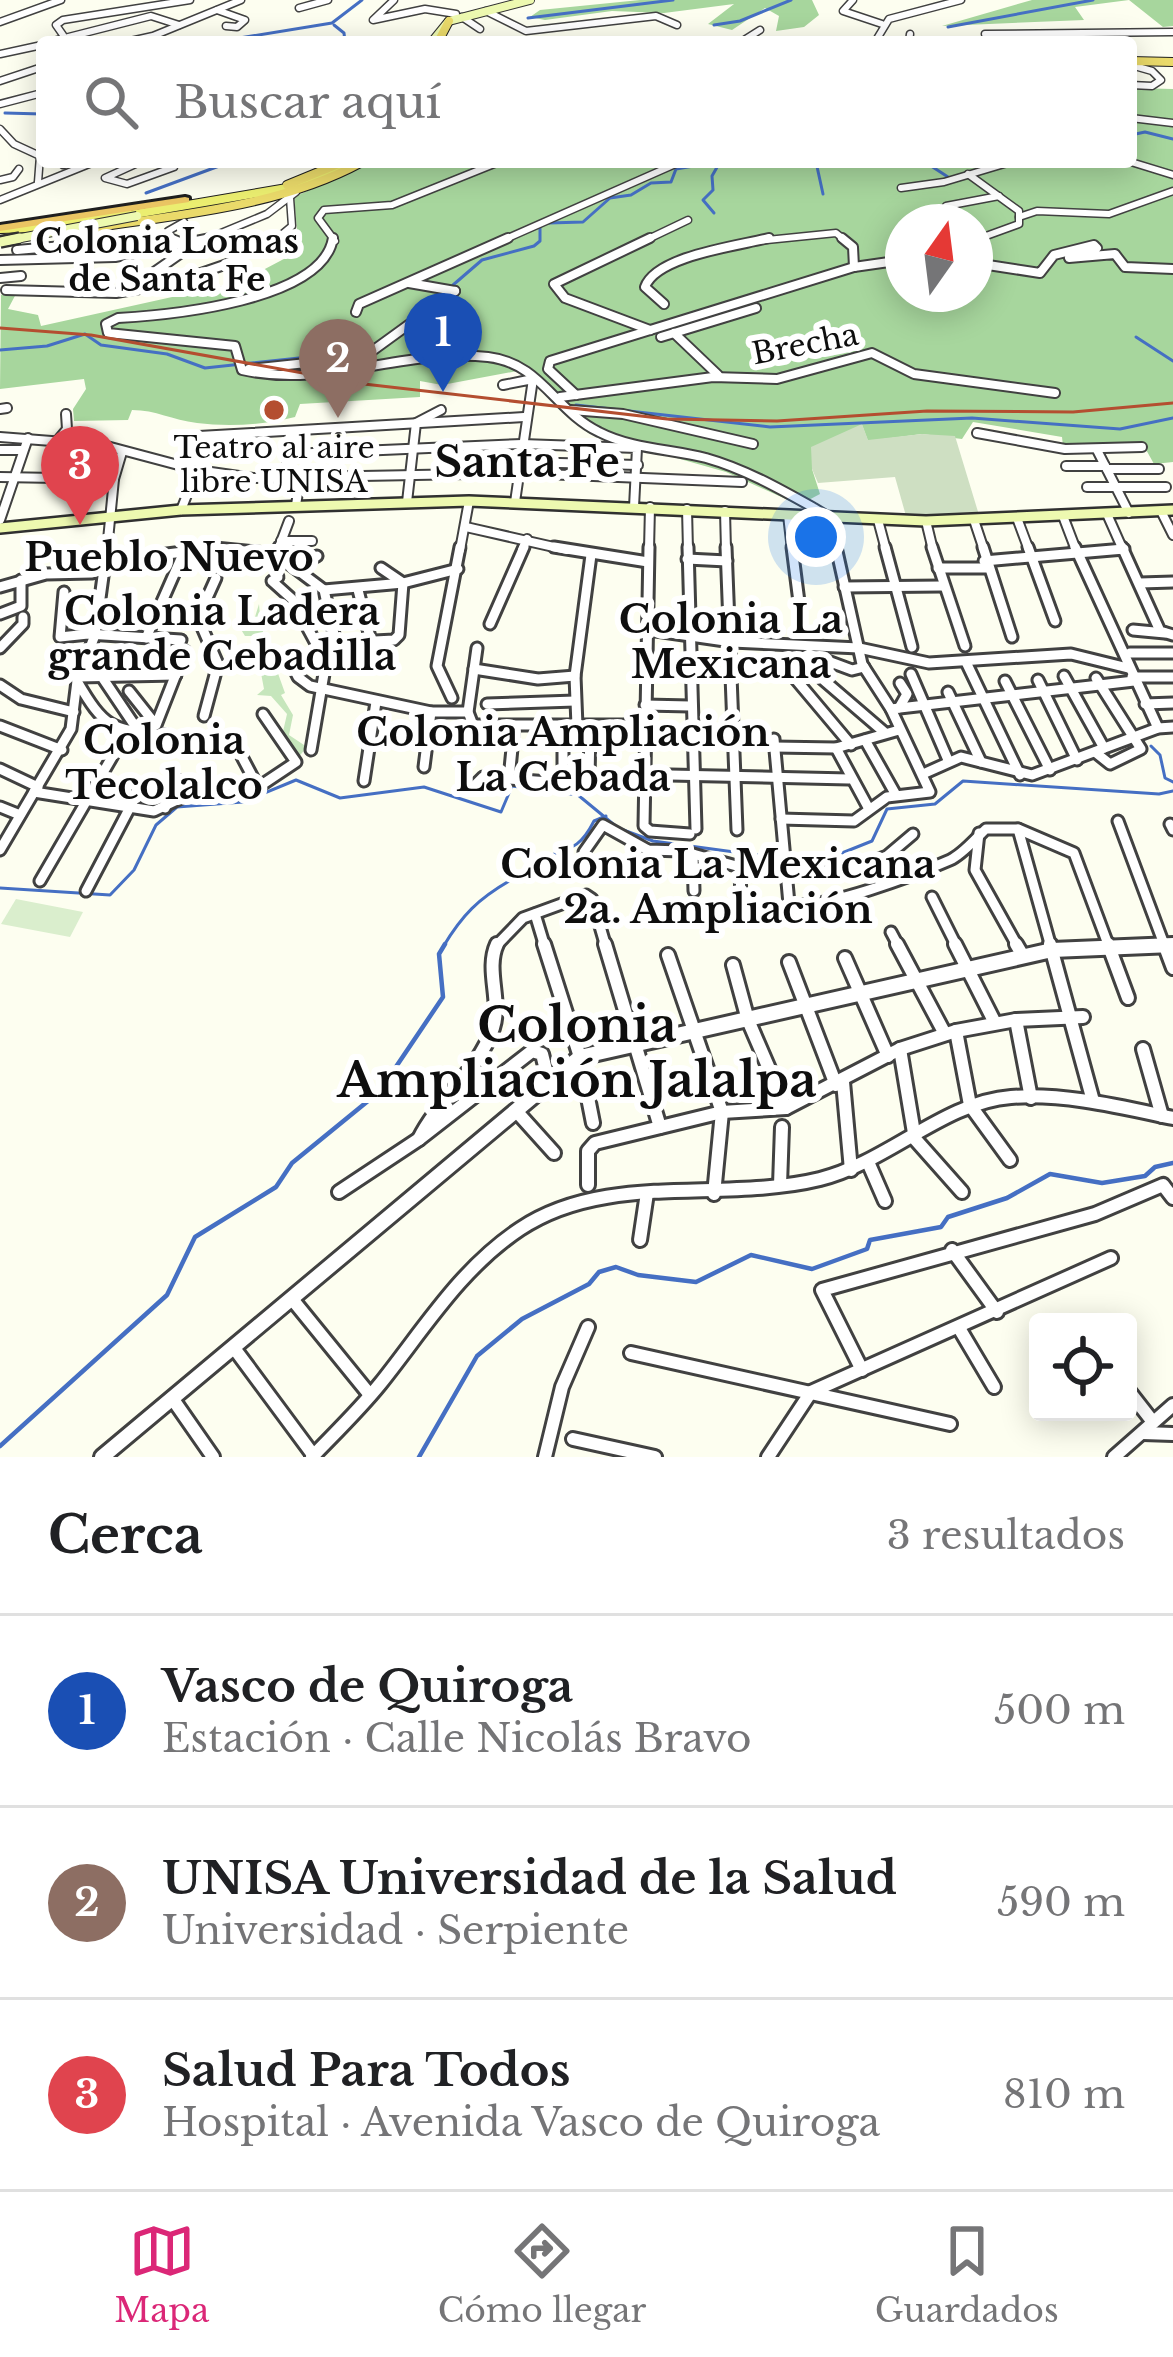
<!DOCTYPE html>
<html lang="es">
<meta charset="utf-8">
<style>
:root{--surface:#fff;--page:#f6f6f6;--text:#202124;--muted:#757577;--line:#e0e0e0;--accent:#db2777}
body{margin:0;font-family:"Libre Baskerville",serif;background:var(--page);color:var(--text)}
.controls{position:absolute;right:36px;bottom:36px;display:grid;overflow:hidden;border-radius:12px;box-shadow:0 6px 30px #0003}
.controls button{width:108px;height:108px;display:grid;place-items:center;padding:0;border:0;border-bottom:3px solid var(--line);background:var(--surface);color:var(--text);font:60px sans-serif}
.compass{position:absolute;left:885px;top:204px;width:108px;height:108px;border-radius:50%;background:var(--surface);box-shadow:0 6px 30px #0003;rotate:14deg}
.you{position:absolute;left:816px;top:537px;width:42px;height:42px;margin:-30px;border:9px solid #fff;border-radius:50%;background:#1a73e8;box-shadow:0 0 0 18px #1a73e833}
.badge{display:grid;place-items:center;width:78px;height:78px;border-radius:50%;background:var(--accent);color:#fff;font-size:39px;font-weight:700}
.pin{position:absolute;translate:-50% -99px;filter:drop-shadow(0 3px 6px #0008)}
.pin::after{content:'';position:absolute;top:63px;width:42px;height:36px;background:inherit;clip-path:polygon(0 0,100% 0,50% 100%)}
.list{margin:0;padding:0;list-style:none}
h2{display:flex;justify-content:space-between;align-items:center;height:156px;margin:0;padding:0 48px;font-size:51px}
h2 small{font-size:39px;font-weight:400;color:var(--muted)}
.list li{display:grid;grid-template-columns:78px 1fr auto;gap:36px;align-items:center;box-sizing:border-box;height:192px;padding:0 48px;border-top:3px solid var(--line)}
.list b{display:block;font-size:45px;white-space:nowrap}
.list p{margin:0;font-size:39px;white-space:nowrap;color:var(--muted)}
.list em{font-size:39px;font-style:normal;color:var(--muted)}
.icon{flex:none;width:66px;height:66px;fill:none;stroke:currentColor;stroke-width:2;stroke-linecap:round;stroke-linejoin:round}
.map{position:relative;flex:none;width:1173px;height:1457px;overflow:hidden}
.search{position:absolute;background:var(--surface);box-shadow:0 6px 30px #0003;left:36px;right:36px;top:36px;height:132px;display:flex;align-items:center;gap:30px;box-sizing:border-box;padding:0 42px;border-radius:12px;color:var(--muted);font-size:45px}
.sheet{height:732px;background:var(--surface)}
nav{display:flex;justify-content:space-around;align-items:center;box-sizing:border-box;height:168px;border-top:3px solid var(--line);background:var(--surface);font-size:33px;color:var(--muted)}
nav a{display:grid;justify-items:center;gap:6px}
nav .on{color:var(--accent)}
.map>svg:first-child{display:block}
</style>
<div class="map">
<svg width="1173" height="1457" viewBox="0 0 1173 1457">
<rect width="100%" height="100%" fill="#fdfef0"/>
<path fill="#c6e6bc" d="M242 594 249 600 246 617H255L259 604 261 626 285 693 281 695 293 715 289 735 307 747 296 760 282 736 287 714 271 696 257 695 264 689 254 636H245L237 623Z"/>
<g fill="#a7d69d" fill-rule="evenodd">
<path d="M640 0H812L819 15 804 27 776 31 779 16 765 8 732 30 708 24 734 4 664 13 612 11 545 20 530 17 540 10Z"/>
<path d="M1032 0H1173V26L1163 27 1129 0 1075 7 1084 20 942 26Z"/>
<path d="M1131 88 1173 89V462L1154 464 1144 446H1063L1062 437 973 422 962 439 922 434 868 441 862 425 812 469 820 494 799 505 726 472 588 433 528 369 442 385 420 381V397L300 404 295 417C265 425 228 427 197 423 172 420 156 410 132 410L128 420 74 421 73 409 86 389 84 379 0 389 1 295 17 292 8 309 38 315 41 326 240 282 299 251 294 197 372 162H1131ZM903 222H975V294H903Z"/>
</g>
<path fill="#cedfc2" d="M862 424 868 440 922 434 955 436 979 515 906 516 895 477 818 483 812 469 811 447Z"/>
<path fill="#daeecd" d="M16 899 83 912 70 937 1 924Z"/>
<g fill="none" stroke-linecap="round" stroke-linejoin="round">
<g stroke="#456fc3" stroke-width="3">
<path d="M528 18 673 0"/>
<path d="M334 25 344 33 345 42"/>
<path d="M714 25 740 21 791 0"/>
<path d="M948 27 1093 0"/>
<path d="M215 42 332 23 362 0"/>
<path d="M5 113 42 114"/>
<path d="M1131 135 1145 132 1173 139"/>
<path d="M693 162 709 165"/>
<path d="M816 162 823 194"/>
<path d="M925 162 948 177"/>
<path d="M146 193 230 162"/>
<path d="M714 213 703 200 713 190 712 176 720 162"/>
<path d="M549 223 583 222 610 198 631 195 651 183 671 182 676 169 717 162"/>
<path d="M453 285 482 260 534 246 540 241V227"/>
<path d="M399 327 445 292"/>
<path d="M1136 337 1173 361"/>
<path d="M0 350 47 346 85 334 101 345 167 354 205 368 356 352"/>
<path d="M576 405 770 427 972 418 1120 429 1173 418"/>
<path d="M1151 746 1160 755 1165 778 1173 782"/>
<path d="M789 859 842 853 872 841 887 809 935 804 963 781 1159 794 1173 791"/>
<path d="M0 888 110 895 134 870 156 825 177 807 243 802 296 780 340 798 424 787 501 812 512 786 578 795 618 828 653 841 779 858"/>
<path d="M443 947C462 915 478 899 511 880 522 874 531 863 543 858 570 848 580 849 594 821L606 816"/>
</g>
<g stroke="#456fc3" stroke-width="4.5">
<path d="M0 1446 167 1295 195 1237 276 1187 292 1163 379 1092 443 997 439 954 445 944"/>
<path d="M419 1457 477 1356 522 1319 589 1284 599 1272 616 1267 638 1275 696 1282 751 1255 812 1269 867 1249 870 1240 941 1227 948 1217 1007 1198 1050 1174 1102 1183 1145 1176 1155 1167 1173 1163"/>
</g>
<g stroke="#414141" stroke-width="9">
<g id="minor-far3">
<path d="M394 0 373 20 425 9 456 14"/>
<path d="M853 0 843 11 882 24"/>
<path d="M299 8 328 0"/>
<path d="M217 10 245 20 237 27 226 26"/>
<path d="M486 11 526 31 656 16 677 25"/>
<path d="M462 17 480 29"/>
<path d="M985 34 1173 32"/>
<path d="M63 35 56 25 63 20 190 0"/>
<path d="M49 42 151 16 179 25"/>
<path d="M126 42 153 36 241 0"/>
<path d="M741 42 760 30"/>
<path d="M875 42 889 19 961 0"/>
<path d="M909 42 910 34"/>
<path d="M0 54 42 45"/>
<path d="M1131 65 1152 71 1161 80 1152 86 1131 85"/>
<path d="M0 81 42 67"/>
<path d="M0 104 42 93"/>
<path d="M1131 118 1173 123"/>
<path d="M0 129 14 144 40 156 38 182"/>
<path d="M140 162 105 178 127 184 174 167"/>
<path d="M1131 162 1173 175"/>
<path d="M63 165 70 162"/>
<path d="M968 174 1019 211V224L975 240"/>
<path d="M0 180 13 177 19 169"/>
<path d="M901 188 944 182 1011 162"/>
<path d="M0 200 94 162"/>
<path d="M946 206 999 196"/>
<path d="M1019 217 1037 211 1109 214 1173 191"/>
<path d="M167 237 168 231 184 222"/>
<path d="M119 241 167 237 177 241"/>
<path d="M202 241 267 214 296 192"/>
<path d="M274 241 292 226 290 198"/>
<path d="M335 241 318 218 324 210 392 205 499 162"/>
<path d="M501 241 680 162"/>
<path d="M644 241 688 220"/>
<path d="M757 241 836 233 846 241"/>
</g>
</g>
<g stroke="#414141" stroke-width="12">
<g id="minor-far2">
<path d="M170 238 182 243"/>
<path d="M333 238C323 301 170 315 118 318L106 324 108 333 235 346 242 370C326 389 404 348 488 357 541 363 555 411 599 432 632 449 671 449 706 458 745 469 780 489 814 508L829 517 836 550"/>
<path d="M842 238 853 247 854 267"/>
<path d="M975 240 980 238"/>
<path d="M273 242 278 238"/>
<path d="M17 250 154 238"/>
<path d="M0 260 115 257 211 238"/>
<path d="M975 263 1040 273 1054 255 1094 245 1097 248 1069 258 1115 254 1125 267 1173 269"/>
<path d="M0 278 21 276"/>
<path d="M409 283 455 291"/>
<path d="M137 284 197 242"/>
<path d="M6 290 116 293 169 284 233 262"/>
<path d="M664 304 645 287C656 256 737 246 769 238"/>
<path d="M356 312 359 304 508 238"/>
<path d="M457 323 464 357"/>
<path d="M650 330 565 298 554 284 650 238"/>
<path d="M674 333 718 375"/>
<path d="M661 337 756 308"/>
<path d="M249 369 364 357 455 291"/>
<path d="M503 385 533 379 515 502"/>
<path d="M576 395 548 369 550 361 854 267 903 260"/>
<path d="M560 397 713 377 777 379 872 353 914 374 1055 393"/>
<path d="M0 409 7 408"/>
<path d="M571 410 623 414 753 444"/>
<path d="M977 433 1065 449 1142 447"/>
<path d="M0 437 103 445 197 470 253 478 519 473 742 482"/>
<path d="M57 441 67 429 66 414"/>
<path d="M0 450H23"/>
<path d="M1097 450 1129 513"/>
<path d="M290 454 522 444 637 448 634 507"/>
<path d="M520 462 638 465"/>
<path d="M177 464 199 436 524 417"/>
<path d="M1066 466H1105"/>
<path d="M1107 469H1159"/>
<path d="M0 477 114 479"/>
<path d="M286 480 290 432"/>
<path d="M1087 487H1166"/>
<path d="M407 502 416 423 441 410"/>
<path d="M296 505 300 480"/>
<path d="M687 509 688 550"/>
<path d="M181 510 197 470"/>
<path d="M725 511 726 550"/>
<path d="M1161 511 1173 535"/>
<path d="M1107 514 1123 550"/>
<path d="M788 515 792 550"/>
<path d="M1063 516 1076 550"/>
<path d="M1017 518 1029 550"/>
<path d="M0 520 28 438"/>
<path d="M878 520 886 550"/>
<path d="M974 520 984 550"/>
<path d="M926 521 933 550"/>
<path d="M466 527 567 550"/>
<path d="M281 541H312"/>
<path d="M107 550 114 479 122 452"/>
<path d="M201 550H232"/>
<path d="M278 550 289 521"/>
<path d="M460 550 469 501"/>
<path d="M522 550 527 539"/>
<path d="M649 550 650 507"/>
<path d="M1116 550 1124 549"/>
</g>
</g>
<g stroke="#414141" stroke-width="15">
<g id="minor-far1">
<path d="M554 547 648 562"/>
<path d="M649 547 644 826 650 831 690 834"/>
<path d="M688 547 696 829"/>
<path d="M726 547 737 830"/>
<path d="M792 547 799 602"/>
<path d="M885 547 912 647"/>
<path d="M932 547 965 646"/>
<path d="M983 547 1012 637"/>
<path d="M1028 547 1055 621"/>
<path d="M1075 547 1158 728"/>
<path d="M1122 547 1160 631 1173 635"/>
<path d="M276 554 279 547"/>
<path d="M687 559 727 561"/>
<path d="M984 561 1124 549"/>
<path d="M296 566 317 556"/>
<path d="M938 568H986"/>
<path d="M278 577 272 581 292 599 326 662 311 750"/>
<path d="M1140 583 1173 582"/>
<path d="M0 587 46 574 92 573 159 555 215 548 276 554 324 590 336 643 394 640 399 635 403 583 381 568"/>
<path d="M844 587 942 586"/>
<path d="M324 590 403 583 458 569"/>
<path d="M358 590 371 641"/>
<path d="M64 592 60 637 88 634 181 640"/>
<path d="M0 614 21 606V580"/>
<path d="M490 624 524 547"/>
<path d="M649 630 732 642 859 648 929 663 1071 654 1128 668"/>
<path d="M1133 630 1165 633"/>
<path d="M146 638 183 554"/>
<path d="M0 648 23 624V617"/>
<path d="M477 648 468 712 473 725H646"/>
<path d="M1130 653H1173"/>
<path d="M289 659 298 677 310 686 431 712H468"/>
<path d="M799 659 809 654 852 670 864 667"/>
<path d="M966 662 1020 775"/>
<path d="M474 669 538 679 575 676"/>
<path d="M911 674 948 760"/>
<path d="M793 676 851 745"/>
<path d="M1064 676 1104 748"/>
<path d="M78 677 176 675"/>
<path d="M102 677 137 729"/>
<path d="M820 677 884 732"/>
<path d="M1132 677H1173"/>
<path d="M1038 680 1077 760"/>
<path d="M77 681C106 731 112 729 167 735"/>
<path d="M1005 681 1050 770"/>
<path d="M0 685 21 699 74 712"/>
<path d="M129 691 156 725 185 651"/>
<path d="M948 692 981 762"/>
<path d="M452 698 437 666 460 547"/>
<path d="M487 704 575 701"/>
<path d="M1145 704 1173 703"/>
<path d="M645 705 690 706"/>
<path d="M899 708 907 694 900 683"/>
<path d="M891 709 1134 681"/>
<path d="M204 716 218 664 198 618 216 578"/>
<path d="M0 726 62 750"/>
<path d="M577 726 575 676 591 555"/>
<path d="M563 727V782"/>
<path d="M774 739 789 904C821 911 918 874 950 860 963 854 975 839 986 829H1018L1074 853 1109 947"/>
<path d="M865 740 896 795"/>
<path d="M774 747 836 748 899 730"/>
<path d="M836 748 869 809"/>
<path d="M1095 752 1110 764 1141 749 1096 678"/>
<path d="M241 755 259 789"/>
<path d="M424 767 431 712"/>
<path d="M0 769 38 787"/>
<path d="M923 774 961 757 1032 775 1158 728 1173 727"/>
<path d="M670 775 849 779"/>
<path d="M509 779 549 782"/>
<path d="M364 781 376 702"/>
<path d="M589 781 590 726"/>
<path d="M473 787 483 777 509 779 514 728"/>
<path d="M34 792 154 811 192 793 248 794 296 762 263 714"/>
<path d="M0 807 20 815"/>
<path d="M165 808 178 780"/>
<path d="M781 819 854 821 887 797 930 792 891 709 862 664 836 547"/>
<path d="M1118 821 1165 947"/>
<path d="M1170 824 1173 830"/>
<path d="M1018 829 1051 947"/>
<path d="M979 833 975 870 1018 947"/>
<path d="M0 850 71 729 77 681 95 635 107 547"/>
<path d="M648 850 650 870"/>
<path d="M584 852 603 825 648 850 682 851 740 867 815 871 849 870 887 856 913 834"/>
<path d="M693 854 694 891"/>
<path d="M740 867 741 902"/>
<path d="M40 881 126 733"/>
<path d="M86 891 138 792"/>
<path d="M932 897 957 947"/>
<path d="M535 914 545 947"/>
<path d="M891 932 899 947"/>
<path d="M495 947 523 918 586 895 592 899 606 947"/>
</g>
</g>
<g stroke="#414141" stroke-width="18">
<g id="minor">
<path d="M544 944 580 1057 593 1123"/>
<path d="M605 944 660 1127"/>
<path d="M897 944 945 1034"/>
<path d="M955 944 995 1023"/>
<path d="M1016 944 1023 956"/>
<path d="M1050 944 1093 1101"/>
<path d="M1108 944 1128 998"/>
<path d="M1164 944 1173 968"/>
<path d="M668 955 722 1112 714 1194"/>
<path d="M845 958 888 1056"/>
<path d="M789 962 836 1085"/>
<path d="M733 965 748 1020 786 1108"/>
<path d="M1016 1020 1031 1098"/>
<path d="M956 1031 970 1105 1010 1160"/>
<path d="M900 1049 915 1139 962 1192"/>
<path d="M1143 1049 1162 1116"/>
<path d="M843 1082 851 1170"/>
<path d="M518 1113 554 1153"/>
<path d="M419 1139C439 1099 478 1071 493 1028 502 1000 485 970 497 944"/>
<path d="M868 1162 885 1201"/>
<path d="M588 1185V1151L595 1143 722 1112 786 1108 900 1049 956 1031 1016 1020 1083 1017"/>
<path d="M780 1185 782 1127"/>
<path d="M339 1192 419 1139 532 1051 542 1054 550 1086"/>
<path d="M640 1240 647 1193"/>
<path d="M952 1250 997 1312"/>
<path d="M292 1299 370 1395"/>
<path d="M959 1328 994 1387"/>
<path d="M234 1348 314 1456"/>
<path d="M631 1353 950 1424"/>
<path d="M862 1370 822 1290 1095 1214 1163 1185 1173 1198"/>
<path d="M1128 1390 1153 1422"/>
<path d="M172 1398 213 1457"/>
<path d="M1143 1433 1173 1434"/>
<path d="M573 1439 655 1457"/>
<path d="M312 1457C335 1433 359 1410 380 1384 424 1329 460 1269 520 1229 607 1171 722 1203 820 1179 888 1162 944 1102 1011 1097 1065 1093 1121 1107 1173 1118"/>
<path d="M545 1457 562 1387 588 1327"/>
<path d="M768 1457 811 1392 1111 1258"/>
<path d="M1114 1457 1173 1405"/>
</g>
</g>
<g stroke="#414141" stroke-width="9">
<path id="tertiary-far2" d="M0 22 61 0"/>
</g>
<g stroke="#414141" stroke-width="16">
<path id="tertiary-far1" d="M1125 947 1173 945"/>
</g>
<g stroke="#414141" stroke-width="20">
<path id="tertiary" d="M102 1457 580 1057 1052 950 1173 945"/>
</g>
<g stroke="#303030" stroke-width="10">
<path id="secondary-far1" d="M432 42 449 21 530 0"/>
</g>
<g stroke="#303030" stroke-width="14">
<path id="secondary" d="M0 528 181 510 469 501 926 521 1173 510"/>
</g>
<g stroke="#1f1f1f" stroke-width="10">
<g id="primary">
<path d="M123 216 287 188 350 162"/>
<path d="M61 224 127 212"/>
<path d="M0 229 66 227"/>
</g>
</g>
<g stroke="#1f1f1f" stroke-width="10">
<g id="trunk">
<path d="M438 42 449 21"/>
<path d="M1131 61 1173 62"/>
<path d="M287 185 343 162"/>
<path d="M68 232C166 215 274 210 362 162"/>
</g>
</g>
<g stroke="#1f1f1f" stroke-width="6">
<path id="motorway" d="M185 197 189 198V202L0 231V225Z"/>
</g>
<use href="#minor-far3" stroke="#fff" stroke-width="6"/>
<use href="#minor-far2" stroke="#fff" stroke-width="8"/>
<use href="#minor-far1" stroke="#fff" stroke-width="9"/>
<use href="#minor" stroke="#fff" stroke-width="12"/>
<use href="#tertiary-far2" stroke="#fff" stroke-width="6"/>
<use href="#tertiary-far1" stroke="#fff" stroke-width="10"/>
<use href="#tertiary" stroke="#fff" stroke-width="14"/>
<use href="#secondary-far1" stroke="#edf9b0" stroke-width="8"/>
<use href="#secondary" stroke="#edf9b0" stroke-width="9"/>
<use href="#primary" stroke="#ebee70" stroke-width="8"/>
<use href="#trunk" stroke="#eada6a" stroke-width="8"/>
<use href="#motorway" fill="#eac563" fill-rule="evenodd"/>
<path stroke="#b44e30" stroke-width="3" d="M0 328 91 335 364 384 667 419 777 421 927 411 1073 412 1173 403"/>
<g stroke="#303030" stroke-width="10" stroke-linecap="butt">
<path id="secondary-bridge-far1" d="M5 241 137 216"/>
</g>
<g stroke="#303030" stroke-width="14" stroke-linecap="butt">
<path id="secondary-bridge" d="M0 242 20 238"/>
</g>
<use href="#secondary-bridge-far1" stroke="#edf9b0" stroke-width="8"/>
<use href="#secondary-bridge" stroke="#edf9b0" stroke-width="9"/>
</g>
<circle fill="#b44e30" stroke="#fff" stroke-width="4.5" cx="274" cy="410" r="12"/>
<g text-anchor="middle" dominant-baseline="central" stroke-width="12" stroke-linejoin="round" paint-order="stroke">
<g font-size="30" fill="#0e0e0e" stroke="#fff">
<text transform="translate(805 344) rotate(-11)">Brecha</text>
</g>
<g font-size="30" fill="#0e0e0e" stroke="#fff">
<text x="274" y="447">Teatro al aire<tspan x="274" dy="34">libre UNISA</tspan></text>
</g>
<g font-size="33" font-weight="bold" fill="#0e0e0e" stroke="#fff">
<text x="167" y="241">Colonia Lomas<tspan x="167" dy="38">de Santa Fe</tspan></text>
</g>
<g font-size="39" font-weight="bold" fill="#0e0e0e" stroke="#fff">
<text x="169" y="557">Pueblo Nuevo</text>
<text x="222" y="611">Colonia Ladera<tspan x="222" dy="45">grande Cebadilla</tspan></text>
<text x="731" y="619">Colonia La<tspan x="731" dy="45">Mexicana</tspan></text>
<text x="563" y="732">Colonia Ampliación<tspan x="563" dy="45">La Cebada</tspan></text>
<text x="164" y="740">Colonia<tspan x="164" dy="45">Tecolalco</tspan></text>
<text x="718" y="864">Colonia La Mexicana<tspan x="718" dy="45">2a. Ampliación</tspan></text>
</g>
<g font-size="42" font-weight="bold" fill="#0e0e0e" stroke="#fff">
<text x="527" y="462">Santa Fe</text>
</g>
<g font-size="48" font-weight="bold" fill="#0e0e0e" stroke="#fff">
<text x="577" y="1025">Colonia<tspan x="577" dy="55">Ampliación Jalalpa</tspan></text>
</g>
</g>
</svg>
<div class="controls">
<button><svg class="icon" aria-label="locate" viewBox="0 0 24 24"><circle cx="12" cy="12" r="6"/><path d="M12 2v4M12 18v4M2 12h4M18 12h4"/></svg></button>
</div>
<svg class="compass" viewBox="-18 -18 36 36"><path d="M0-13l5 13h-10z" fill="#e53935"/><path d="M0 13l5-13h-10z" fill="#757577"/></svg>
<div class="you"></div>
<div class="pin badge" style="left:443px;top:392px;background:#1a4fb4">1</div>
<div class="pin badge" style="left:338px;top:418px;background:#8d6e63">2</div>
<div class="pin badge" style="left:80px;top:525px;background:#e0444e">3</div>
<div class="search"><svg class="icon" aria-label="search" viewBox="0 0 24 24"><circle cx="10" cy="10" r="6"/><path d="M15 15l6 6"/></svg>Buscar aquí</div>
</div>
<section class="sheet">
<h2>Cerca<small>3 resultados</small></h2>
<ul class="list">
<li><span class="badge" style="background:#1a4fb4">1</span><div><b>Vasco de Quiroga</b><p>Estación · Calle Nicolás Bravo</p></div><em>500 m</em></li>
<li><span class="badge" style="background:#8d6e63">2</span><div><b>UNISA Universidad de la Salud</b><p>Universidad · Serpiente</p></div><em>590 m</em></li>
<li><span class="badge" style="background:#e0444e">3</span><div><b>Salud Para Todos</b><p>Hospital · Avenida Vasco de Quiroga</p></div><em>810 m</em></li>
</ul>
</section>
<nav>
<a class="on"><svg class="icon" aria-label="map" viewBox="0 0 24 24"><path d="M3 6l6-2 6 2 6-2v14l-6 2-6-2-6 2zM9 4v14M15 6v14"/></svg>Mapa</a>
<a><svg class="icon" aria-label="directions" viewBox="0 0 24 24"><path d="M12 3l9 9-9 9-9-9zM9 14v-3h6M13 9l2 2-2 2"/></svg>Cómo llegar</a>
<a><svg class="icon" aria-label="saved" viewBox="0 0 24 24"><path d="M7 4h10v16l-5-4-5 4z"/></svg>Guardados</a>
</nav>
